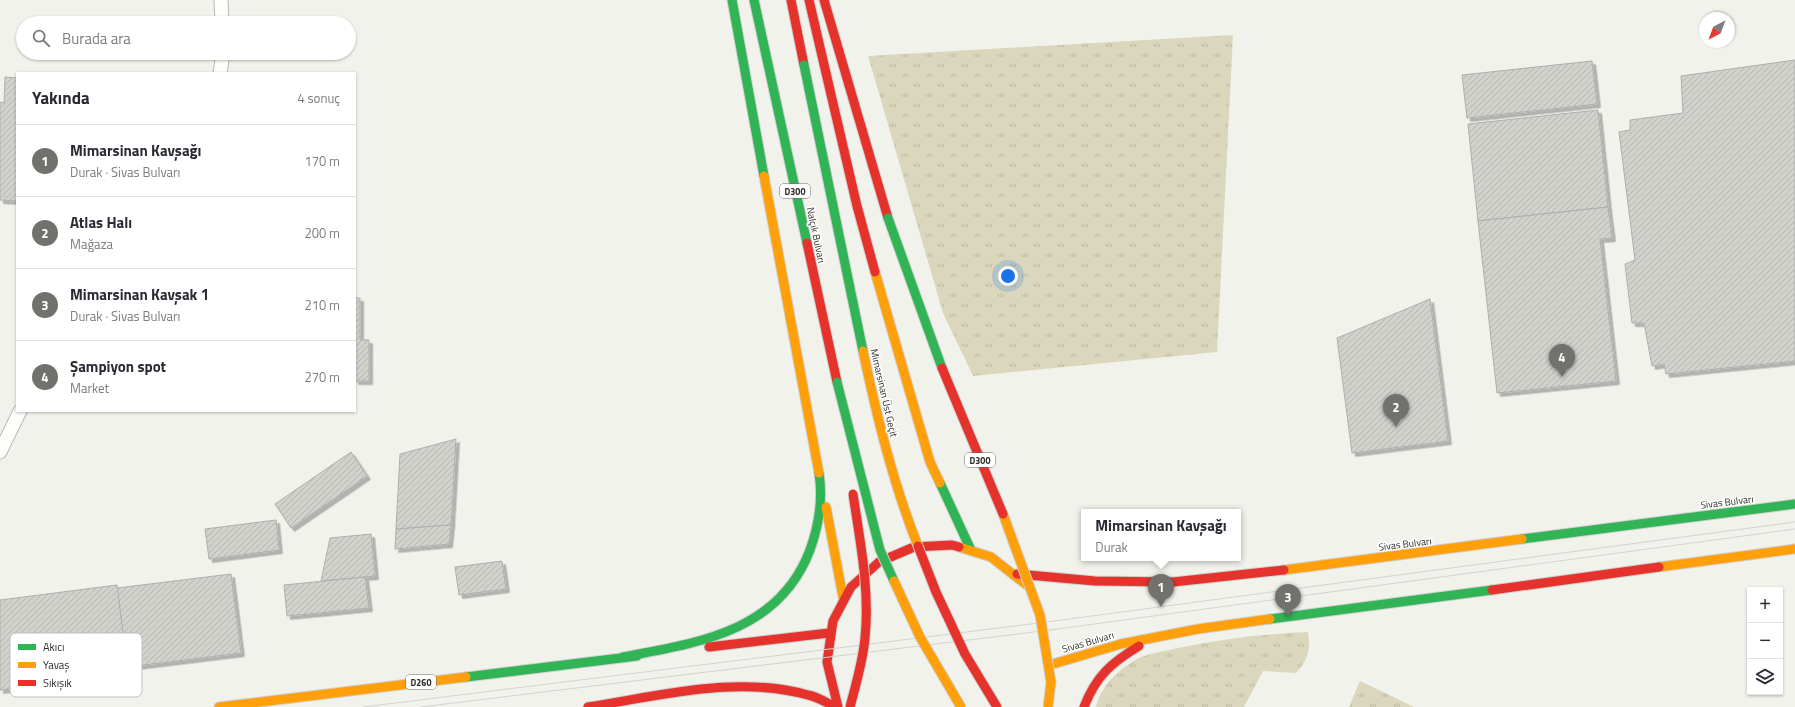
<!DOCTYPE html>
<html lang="tr">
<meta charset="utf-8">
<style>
:root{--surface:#fff;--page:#f2f2f3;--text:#2b2b33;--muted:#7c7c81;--line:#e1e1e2;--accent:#72716d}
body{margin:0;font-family:"Titillium Web",sans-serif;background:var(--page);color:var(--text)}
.controls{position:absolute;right:12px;bottom:12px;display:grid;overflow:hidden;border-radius:0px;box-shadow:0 1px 3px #0004}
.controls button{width:36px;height:36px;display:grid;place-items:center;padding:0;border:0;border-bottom:1px solid var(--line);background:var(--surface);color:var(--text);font:20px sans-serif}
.compass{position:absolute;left:1699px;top:12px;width:36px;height:36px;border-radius:50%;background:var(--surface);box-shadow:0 1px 3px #0004;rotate:221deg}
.you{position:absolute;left:1008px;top:276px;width:14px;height:14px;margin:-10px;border:3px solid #fff;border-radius:50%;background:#1a73e8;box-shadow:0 0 0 6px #1a73e833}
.badge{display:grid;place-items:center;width:26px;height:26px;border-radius:50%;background:var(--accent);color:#fff;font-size:13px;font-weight:700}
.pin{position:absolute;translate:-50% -33px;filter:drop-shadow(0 1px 2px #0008)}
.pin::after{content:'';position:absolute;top:21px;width:14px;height:12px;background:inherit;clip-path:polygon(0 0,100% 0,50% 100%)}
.popup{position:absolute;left:1081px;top:509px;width:160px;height:52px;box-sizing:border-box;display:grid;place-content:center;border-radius:0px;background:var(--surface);filter:drop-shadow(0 1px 3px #0005);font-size:13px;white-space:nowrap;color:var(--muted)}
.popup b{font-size:15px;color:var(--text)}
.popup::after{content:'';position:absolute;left:50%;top:100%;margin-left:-8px;border:8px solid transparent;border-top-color:var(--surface)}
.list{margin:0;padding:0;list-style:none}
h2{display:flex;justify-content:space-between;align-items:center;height:52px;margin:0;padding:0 16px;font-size:17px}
h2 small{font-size:13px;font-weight:400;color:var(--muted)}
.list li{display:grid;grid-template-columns:26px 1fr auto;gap:12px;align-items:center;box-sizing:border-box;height:72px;padding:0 16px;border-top:1px solid var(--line)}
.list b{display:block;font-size:15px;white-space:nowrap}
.list p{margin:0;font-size:13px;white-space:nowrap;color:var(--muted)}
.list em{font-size:13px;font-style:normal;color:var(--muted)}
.icon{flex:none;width:22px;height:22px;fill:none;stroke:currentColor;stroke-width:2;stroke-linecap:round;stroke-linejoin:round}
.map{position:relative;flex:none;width:1795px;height:707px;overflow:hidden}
.search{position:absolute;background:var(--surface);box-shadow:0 1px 3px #0004;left:16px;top:16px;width:340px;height:44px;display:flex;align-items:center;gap:10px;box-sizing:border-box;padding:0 14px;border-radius:22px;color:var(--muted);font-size:15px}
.panel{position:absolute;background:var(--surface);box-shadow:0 1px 3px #0004;left:16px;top:72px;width:340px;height:340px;border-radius:0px}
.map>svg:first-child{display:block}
</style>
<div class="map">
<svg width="1795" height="707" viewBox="0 0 1795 707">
<defs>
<pattern id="grass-tufts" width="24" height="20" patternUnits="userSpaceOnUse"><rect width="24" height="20" fill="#dbd7bc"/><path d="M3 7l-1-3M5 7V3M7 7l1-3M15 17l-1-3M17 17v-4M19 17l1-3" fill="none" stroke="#bcb9a2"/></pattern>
<pattern id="building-hatch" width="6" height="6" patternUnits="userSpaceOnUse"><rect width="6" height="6" fill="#d2d2cd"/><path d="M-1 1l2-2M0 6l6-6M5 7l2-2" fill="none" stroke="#b5b4b0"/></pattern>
<filter id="shadow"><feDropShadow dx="3.5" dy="3.5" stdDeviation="0" flood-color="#0004"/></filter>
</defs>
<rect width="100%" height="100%" fill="#f2f2ec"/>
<g fill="url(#grass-tufts)">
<path d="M1233 35 1217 352 973 376 943 313 868 56Z"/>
<path d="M1308 632C1311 648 1308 661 1296 673L1263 671 1244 707H1096C1102 684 1119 669 1139 658 1150 653 1166 651 1178 648 1221 639 1264 634 1308 632Z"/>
<path d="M1360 681 1414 707H1349Z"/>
</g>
<g fill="url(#building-hatch)" stroke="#afafab" filter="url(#shadow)">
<path d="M1795 60V361L1666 374 1664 364 1652 366 1644 323H1632L1625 264 1635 260 1619 132 1630 130V120L1683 113 1681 76Z"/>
<path d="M1592 61 1597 104 1467 118 1462 75Z"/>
<path d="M5 77 17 78V201L0 200V102L4 103Z"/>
<path d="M1598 110 1608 207 1478 221 1468 124Z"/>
<path d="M1608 207 1612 238 1600 239 1616 381 1497 393 1478 221Z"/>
<path d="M355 298H360V340H369V381H355Z"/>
<path d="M1430 299 1448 441 1352 453 1337 338Z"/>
<path d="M456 439 451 525 396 529 400 454Z"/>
<path d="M351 452 367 476 291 528 275 504Z"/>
<path d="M276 520 279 550 209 559 205 529Z"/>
<path d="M451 525 449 544 395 549 396 529Z"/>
<path d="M371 534 375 576 321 581 330 538Z"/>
<path d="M502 561 506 589 459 595 455 567Z"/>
<path d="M231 574 241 653 127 667 117 588Z"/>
<path d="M365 577 369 608 287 616 284 585Z"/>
<path d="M117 585 128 674 0 690V600Z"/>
</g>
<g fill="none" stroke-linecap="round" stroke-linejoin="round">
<g stroke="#b8b7b3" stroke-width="15">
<g id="street">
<path d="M221 0 222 23"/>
<path d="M220 73 223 53"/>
<path d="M0 452 20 411"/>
</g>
</g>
<g stroke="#d0d0cd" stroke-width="11">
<g id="fast">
<path d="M732 0 764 176"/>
<path d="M754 0 807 243"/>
<path d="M940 483 970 548"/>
<path d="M1522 539 1795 504"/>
<path d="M1270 619 1492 590"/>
<path d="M623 657C698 643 779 632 810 550 819 525 823 499 819 473"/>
<path d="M466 677 637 656"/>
</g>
</g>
<g stroke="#d0d0cd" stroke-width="11">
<g id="slow">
<path d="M764 176 819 473"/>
<path d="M875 272 930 462 940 483"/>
<path d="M826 507 843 597"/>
<path d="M959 547 991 557 1028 586"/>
<path d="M1659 567 1795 549"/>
<path d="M1284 570 1522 539"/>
<path d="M1053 664 1121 644 1198 629 1270 619"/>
<path d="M219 707 466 677"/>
</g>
</g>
<g stroke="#d0d0cd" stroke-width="11">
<g id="jam">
<path d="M791 0 804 65"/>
<path d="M809 0 857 206 875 272"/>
<path d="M824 0 888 218"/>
<path d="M807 243 837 382"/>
<path d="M1017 574 1095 581 1173 582 1284 570"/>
<path d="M1492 590 1659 567"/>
<path d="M709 647 829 633"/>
<path d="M588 707C659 696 737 675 808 695 818 697 827 703 836 707"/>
<path d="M838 707 827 662 833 621 851 587 879 562 914 547 952 545 959 547"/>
<path d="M1084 707C1096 676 1111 663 1139 646"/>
</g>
</g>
<use href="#street" stroke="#fdfdfc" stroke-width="13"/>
<use href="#fast" stroke="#30b455" stroke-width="9"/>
<use href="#slow" stroke="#ff9f0a" stroke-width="9"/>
<use href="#jam" stroke="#e5322d" stroke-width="9"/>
<g stroke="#d3d3d1" stroke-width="1">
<path d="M363 707 1047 622 1795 522"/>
<path d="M421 707 1050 630 1795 529"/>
</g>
<g stroke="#d0d0cd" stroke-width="11" stroke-linecap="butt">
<g id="fast-bridge">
<path d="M804 65 863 351"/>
<path d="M888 218 942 368"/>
<path d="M837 382 880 550 894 581"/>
</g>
</g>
<g stroke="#d0d0cd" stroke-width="11" stroke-linecap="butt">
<g id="slow-bridge">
<path d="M863 351C877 417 893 483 918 546"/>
<path d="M1003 514 1040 615 1051 682 1048 707"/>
<path d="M894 581 920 637 961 707"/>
</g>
</g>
<g stroke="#d0d0cd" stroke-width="11" stroke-linecap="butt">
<g id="jam-bridge">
<path d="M942 368 1003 514"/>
<path d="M918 546 936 592 965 654 997 707"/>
<path d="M850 707C856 684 863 661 865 638 870 590 860 541 853 494"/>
</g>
</g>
<use href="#fast-bridge" stroke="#30b455" stroke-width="9"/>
<use href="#slow-bridge" stroke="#ff9f0a" stroke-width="9"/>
<use href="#jam-bridge" stroke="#e5322d" stroke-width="9"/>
</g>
<g text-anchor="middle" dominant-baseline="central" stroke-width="3" stroke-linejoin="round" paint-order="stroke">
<g fill="#fff" stroke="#6c6b68" stroke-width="1">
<rect x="780" y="184" width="30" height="14" rx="3"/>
<rect x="965" y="453" width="30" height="14" rx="3"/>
<rect x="406" y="675" width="30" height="14" rx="3"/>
</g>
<g font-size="9" font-weight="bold" fill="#2d2c28">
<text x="795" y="191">D300</text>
<text x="980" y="460">D300</text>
<text x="421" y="682">D260</text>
</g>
<g font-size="10" fill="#2d2c28" stroke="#fff">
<text transform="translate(816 235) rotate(78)">Nalçık Bulvarı</text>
<text transform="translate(884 393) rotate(77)">Mimarsinan Üst Geçit</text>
<text transform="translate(1727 502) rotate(-7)">Sivas Bulvarı</text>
<text transform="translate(1405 544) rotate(-7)">Sivas Bulvarı</text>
<text transform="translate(1088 642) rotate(-16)">Sivas Bulvarı</text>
</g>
</g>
<rect x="10" y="633" width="132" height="64" rx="6" fill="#fff" stroke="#c0c0be" stroke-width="1"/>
<rect x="18" y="644" width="18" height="6" fill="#30b455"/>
<rect x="18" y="662" width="18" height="6" fill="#ff9f0a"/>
<rect x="18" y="680" width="18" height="6" fill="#e5322d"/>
<g font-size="11" fill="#2d2c28">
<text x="43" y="651">Akıcı</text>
<text x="43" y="669">Yavaş</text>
<text x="43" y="687">Sıkışık</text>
</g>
</svg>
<div class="controls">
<button>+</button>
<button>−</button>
<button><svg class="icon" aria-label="layers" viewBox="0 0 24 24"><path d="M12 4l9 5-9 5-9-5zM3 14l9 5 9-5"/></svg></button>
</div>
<svg class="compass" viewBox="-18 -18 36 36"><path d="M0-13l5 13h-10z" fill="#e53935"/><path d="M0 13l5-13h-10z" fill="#7c7c81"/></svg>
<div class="you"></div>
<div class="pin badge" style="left:1161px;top:607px">1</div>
<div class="popup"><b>Mimarsinan Kavşağı</b>Durak</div>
<div class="pin badge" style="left:1396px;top:427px">2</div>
<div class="pin badge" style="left:1288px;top:617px">3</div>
<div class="pin badge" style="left:1562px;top:377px">4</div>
<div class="search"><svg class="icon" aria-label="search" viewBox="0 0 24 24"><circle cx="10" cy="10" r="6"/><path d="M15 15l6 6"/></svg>Burada ara</div>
<section class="panel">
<h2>Yakında<small>4 sonuç</small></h2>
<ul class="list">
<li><span class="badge">1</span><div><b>Mimarsinan Kavşağı</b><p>Durak · Sivas Bulvarı</p></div><em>170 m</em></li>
<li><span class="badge">2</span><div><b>Atlas Halı</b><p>Mağaza</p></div><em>200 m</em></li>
<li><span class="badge">3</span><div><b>Mimarsinan Kavşak 1</b><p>Durak · Sivas Bulvarı</p></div><em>210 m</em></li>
<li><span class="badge">4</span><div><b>Şampiyon spot</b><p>Market</p></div><em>270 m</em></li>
</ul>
</section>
</div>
